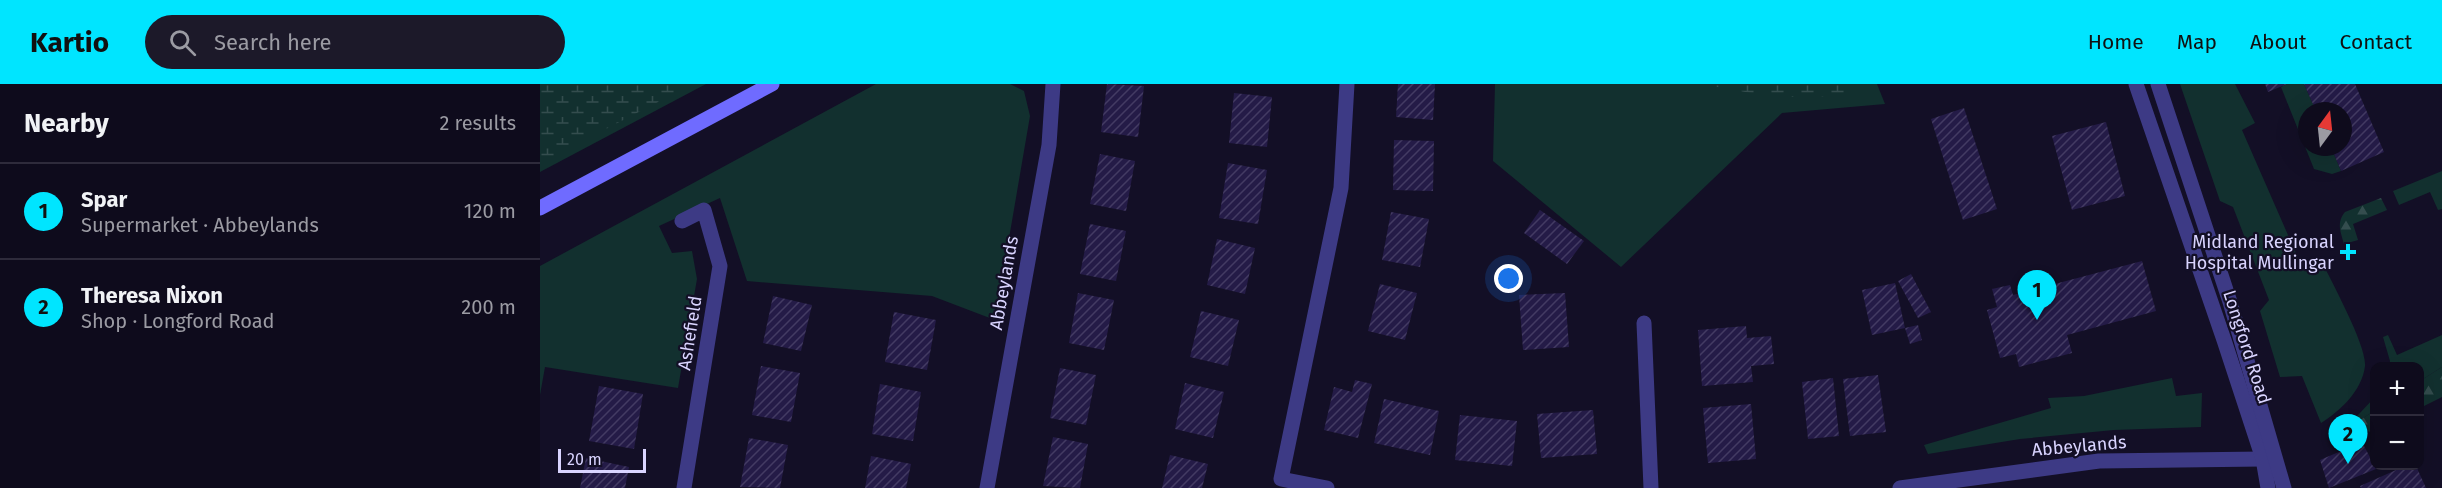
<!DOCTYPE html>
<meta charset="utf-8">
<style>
:root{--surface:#0e0b1c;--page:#1c1929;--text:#f1f3f6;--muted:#9b9ba3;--line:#2e2b3b;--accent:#00e5ff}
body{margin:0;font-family:"Fira Sans",sans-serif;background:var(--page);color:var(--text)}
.controls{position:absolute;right:18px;bottom:18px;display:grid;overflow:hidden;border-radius:12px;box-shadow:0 6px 24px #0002}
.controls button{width:54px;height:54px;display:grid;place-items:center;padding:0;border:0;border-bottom:2px solid var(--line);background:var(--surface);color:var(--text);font:30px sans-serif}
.compass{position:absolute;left:1758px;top:18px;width:54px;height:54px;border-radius:50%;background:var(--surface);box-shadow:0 6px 24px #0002;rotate:15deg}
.scale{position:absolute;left:18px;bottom:15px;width:88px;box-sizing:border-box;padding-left:6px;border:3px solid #d9d4ff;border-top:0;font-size:16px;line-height:21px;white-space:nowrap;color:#d9d4ff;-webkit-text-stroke:4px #130f26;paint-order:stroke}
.you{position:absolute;left:969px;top:195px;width:21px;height:21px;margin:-15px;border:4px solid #fff;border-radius:50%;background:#1a73e8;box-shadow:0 0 0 9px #1a73e833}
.badge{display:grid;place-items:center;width:39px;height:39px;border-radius:50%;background:var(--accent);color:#111;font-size:20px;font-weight:700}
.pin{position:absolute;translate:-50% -50px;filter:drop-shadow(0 2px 3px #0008)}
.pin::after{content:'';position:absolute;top:32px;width:21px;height:18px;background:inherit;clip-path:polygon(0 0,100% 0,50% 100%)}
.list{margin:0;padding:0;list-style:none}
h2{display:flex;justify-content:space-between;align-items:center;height:78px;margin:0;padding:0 24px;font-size:26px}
h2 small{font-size:20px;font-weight:400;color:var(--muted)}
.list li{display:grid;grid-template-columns:39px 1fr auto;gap:18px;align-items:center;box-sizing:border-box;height:96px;padding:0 24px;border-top:2px solid var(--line)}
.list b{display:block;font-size:22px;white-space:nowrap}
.list p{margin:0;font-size:20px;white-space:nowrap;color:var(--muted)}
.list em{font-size:20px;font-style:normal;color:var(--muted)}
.icon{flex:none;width:33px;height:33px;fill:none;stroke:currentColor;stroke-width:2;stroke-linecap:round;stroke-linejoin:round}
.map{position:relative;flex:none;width:1902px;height:404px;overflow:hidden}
header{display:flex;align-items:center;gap:36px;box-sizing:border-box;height:84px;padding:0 30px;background:var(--accent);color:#111}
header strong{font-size:28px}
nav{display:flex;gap:33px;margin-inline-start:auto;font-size:21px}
.search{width:420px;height:54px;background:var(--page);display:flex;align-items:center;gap:15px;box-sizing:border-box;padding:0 21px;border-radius:33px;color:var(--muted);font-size:22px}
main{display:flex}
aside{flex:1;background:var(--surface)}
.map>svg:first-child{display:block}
</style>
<header>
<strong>Kartio</strong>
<div class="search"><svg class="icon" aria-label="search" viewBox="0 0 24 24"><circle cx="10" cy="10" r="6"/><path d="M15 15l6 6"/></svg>Search here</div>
<nav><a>Home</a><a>Map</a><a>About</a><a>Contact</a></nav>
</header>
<main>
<aside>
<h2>Nearby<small>2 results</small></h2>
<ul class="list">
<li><span class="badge">1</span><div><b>Spar</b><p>Supermarket · Abbeylands</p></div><em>120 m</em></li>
<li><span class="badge">2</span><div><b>Theresa Nixon</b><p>Shop · Longford Road</p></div><em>200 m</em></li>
</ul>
</aside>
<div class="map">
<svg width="1902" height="404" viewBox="0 0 1902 404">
<defs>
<pattern id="forest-firs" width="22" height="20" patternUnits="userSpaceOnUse" patternTransform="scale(1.5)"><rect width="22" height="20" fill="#12302f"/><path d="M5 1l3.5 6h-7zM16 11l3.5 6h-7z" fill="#344d4e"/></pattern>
<pattern id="wetland-marsh" width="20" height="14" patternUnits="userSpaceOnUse" patternTransform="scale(1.5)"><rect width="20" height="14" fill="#12302f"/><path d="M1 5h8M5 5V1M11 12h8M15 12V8" fill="none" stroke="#344d4e"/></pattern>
<pattern id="building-hatch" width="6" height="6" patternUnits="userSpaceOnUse" patternTransform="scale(1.5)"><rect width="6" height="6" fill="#241b47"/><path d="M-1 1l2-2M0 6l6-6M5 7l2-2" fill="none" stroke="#433b63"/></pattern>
</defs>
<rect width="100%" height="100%" fill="#130f26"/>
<g fill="#12302f">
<path d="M0 0H166L0 88Z"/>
<path d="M336 0H470L484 7 490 32 455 236 392 212 207 197 180 114 119 142 132 169 152 167 157 195 138 304 5 283 0 311V182Z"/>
<path d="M955 0H1337L1345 20 1242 29 1081 183 953 77Z"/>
<path d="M1640 0H1695L1715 39 1702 46 1762 183 1781 176C1791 197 1827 262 1825 282 1822 307 1800 327 1781 339L1762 292 1740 293 1720 227 1729 216 1693 123 1680 117Z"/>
<path d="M1747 0H1764L1776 27H1767V63H1791L1801 87 1792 90 1774 85 1741 3Z"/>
<path d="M1902 87V125L1898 126 1890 108 1859 121 1853 107Z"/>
<path d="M1848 251 1857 271 1902 251V283L1880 297V282H1849L1850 277 1843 253Z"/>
<path d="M1632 294 1636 312 1662 309 1661 343 1574 346 1480 355 1388 370 1384 361 1511 324 1508 314 1544 312Z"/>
<path d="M1834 314V327L1803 347Z"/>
</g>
<g fill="url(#forest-firs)">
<path d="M1841 114 1847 126 1813 140 1818 156 1804 160C1801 148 1796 139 1805 128Z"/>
<path d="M1902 283V313L1880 324V297Z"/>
<path d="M1834 327V345L1829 348 1822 338 1803 347Z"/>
</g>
<g fill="url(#wetland-marsh)">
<path d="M0 0H153L0 79Z"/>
<path d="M1163 0H1322L1324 5C1273 20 1215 11 1163 0Z"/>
</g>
<g fill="url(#building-hatch)">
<path d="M567 0 604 2 598 53 561 48Z"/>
<path d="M858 0H895L893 36 856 33Z"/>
<path d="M1725 0H1747L1728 8Z"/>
<path d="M1764 0H1815L1844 68 1801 87 1791 63H1803V27H1776Z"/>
<path d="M694 9 732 13 727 63 689 59Z"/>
<path d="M1424 24 1457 125 1423 136 1391 35Z"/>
<path d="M1566 38 1585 112 1532 126 1512 52Z"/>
<path d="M854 56 894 57 893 107 853 106Z"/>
<path d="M560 70 595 77 586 127 550 120Z"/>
<path d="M688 79 727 86 718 140 679 134Z"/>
<path d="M1000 126 1044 157 1027 180 984 149Z"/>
<path d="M851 128 889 135 880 183 842 176Z"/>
<path d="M550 140 586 147 576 197 540 190Z"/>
<path d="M677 155 715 164 705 210 667 201Z"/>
<path d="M1602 177 1616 227 1527 251 1532 269 1479 283 1476 270 1460 274 1447 226 1457 223 1452 205 1470 201 1473 211Z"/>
<path d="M1371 190 1391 228 1378 234 1358 197Z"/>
<path d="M1355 199 1365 244 1332 251 1322 206Z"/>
<path d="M840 200 877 209 865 256 828 247Z"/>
<path d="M538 209 574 216 564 266 529 259Z"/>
<path d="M1025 209 1029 263 983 266 979 211Z"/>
<path d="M233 212 272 221 261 267 223 259Z"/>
<path d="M661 227 699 236 688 282 650 273Z"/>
<path d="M354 228 396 236 387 286 345 278Z"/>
<path d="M1378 241 1382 256 1370 260 1365 244Z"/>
<path d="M1206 242 1207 254 1231 252 1234 280 1211 282 1213 298 1162 302 1158 246Z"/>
<path d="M221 282 260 289 251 338 212 331Z"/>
<path d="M520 284 556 291 546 341 510 334Z"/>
<path d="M1338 291 1346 348 1310 352 1303 295Z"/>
<path d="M1293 294 1299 352 1268 355 1262 298Z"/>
<path d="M815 296 832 300 818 354 784 346 794 303 812 308Z"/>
<path d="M645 299 684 308 673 354 635 345Z"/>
<path d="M340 300 381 308 373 357 332 350Z"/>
<path d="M59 302 103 310 94 365 49 357Z"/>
<path d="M844 315 899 327 890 371 834 359Z"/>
<path d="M1211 320 1216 375 1168 379 1163 324Z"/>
<path d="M1053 326 1057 370 1001 374 997 330Z"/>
<path d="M920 331 977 337 972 382 915 376Z"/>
<path d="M513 353 548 360 540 404 503 402Z"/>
<path d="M209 354 248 361 240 404 200 403Z"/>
<path d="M1822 358 1836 385 1789 404 1780 376Z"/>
<path d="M630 371 668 380 662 404H622Z"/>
<path d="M331 372 371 380 366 404H325Z"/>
<path d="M46 374 89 383 85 404H40Z"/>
<path d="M1865 382H1876L1886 404H1821L1820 402Z"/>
</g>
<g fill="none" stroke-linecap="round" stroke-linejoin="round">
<g stroke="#3d3a85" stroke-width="15">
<path d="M142 137 164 126 180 182 144 404"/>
<path d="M1104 239 1111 404"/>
<path d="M447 404 509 61 513 0"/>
<path d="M787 404 741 395 801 104 807 0"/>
<path d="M1360 404 1559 377 1723 375"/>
</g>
<g stroke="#3d3a85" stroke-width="15">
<path d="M1596 0 1684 256 1723 375 1728 404"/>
<path d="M1618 0 1690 218 1744 404"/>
</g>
<path stroke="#6f6bff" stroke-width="15" d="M0 124 232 0"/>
</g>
<path fill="#00e5ff" stroke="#130f26" stroke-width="2" d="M1805 159h6v6h6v6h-6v6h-6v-6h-6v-6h6z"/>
<g text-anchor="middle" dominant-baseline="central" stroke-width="4.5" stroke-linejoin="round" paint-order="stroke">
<g font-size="18" fill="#d9d4ff" stroke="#130f26" text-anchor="end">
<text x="1794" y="158">Midland Regional<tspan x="1794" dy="21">Hospital Mullingar</tspan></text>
</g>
<g font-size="18" fill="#d9d4ff" stroke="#130f26">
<text transform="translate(464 199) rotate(-80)">Abbeylands</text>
<text transform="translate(150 249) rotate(-81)">Ashefield</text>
<text transform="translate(1707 263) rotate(72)">Longford Road</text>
<text transform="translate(1539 362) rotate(-5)">Abbeylands</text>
</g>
</g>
</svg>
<div class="controls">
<button>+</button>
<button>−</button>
</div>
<svg class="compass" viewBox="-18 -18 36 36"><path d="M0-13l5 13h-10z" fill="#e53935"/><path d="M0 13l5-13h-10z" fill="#9b9ba3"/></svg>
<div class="scale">20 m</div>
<div class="you"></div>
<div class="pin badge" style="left:1497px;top:236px">1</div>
<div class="pin badge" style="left:1808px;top:380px">2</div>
</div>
</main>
